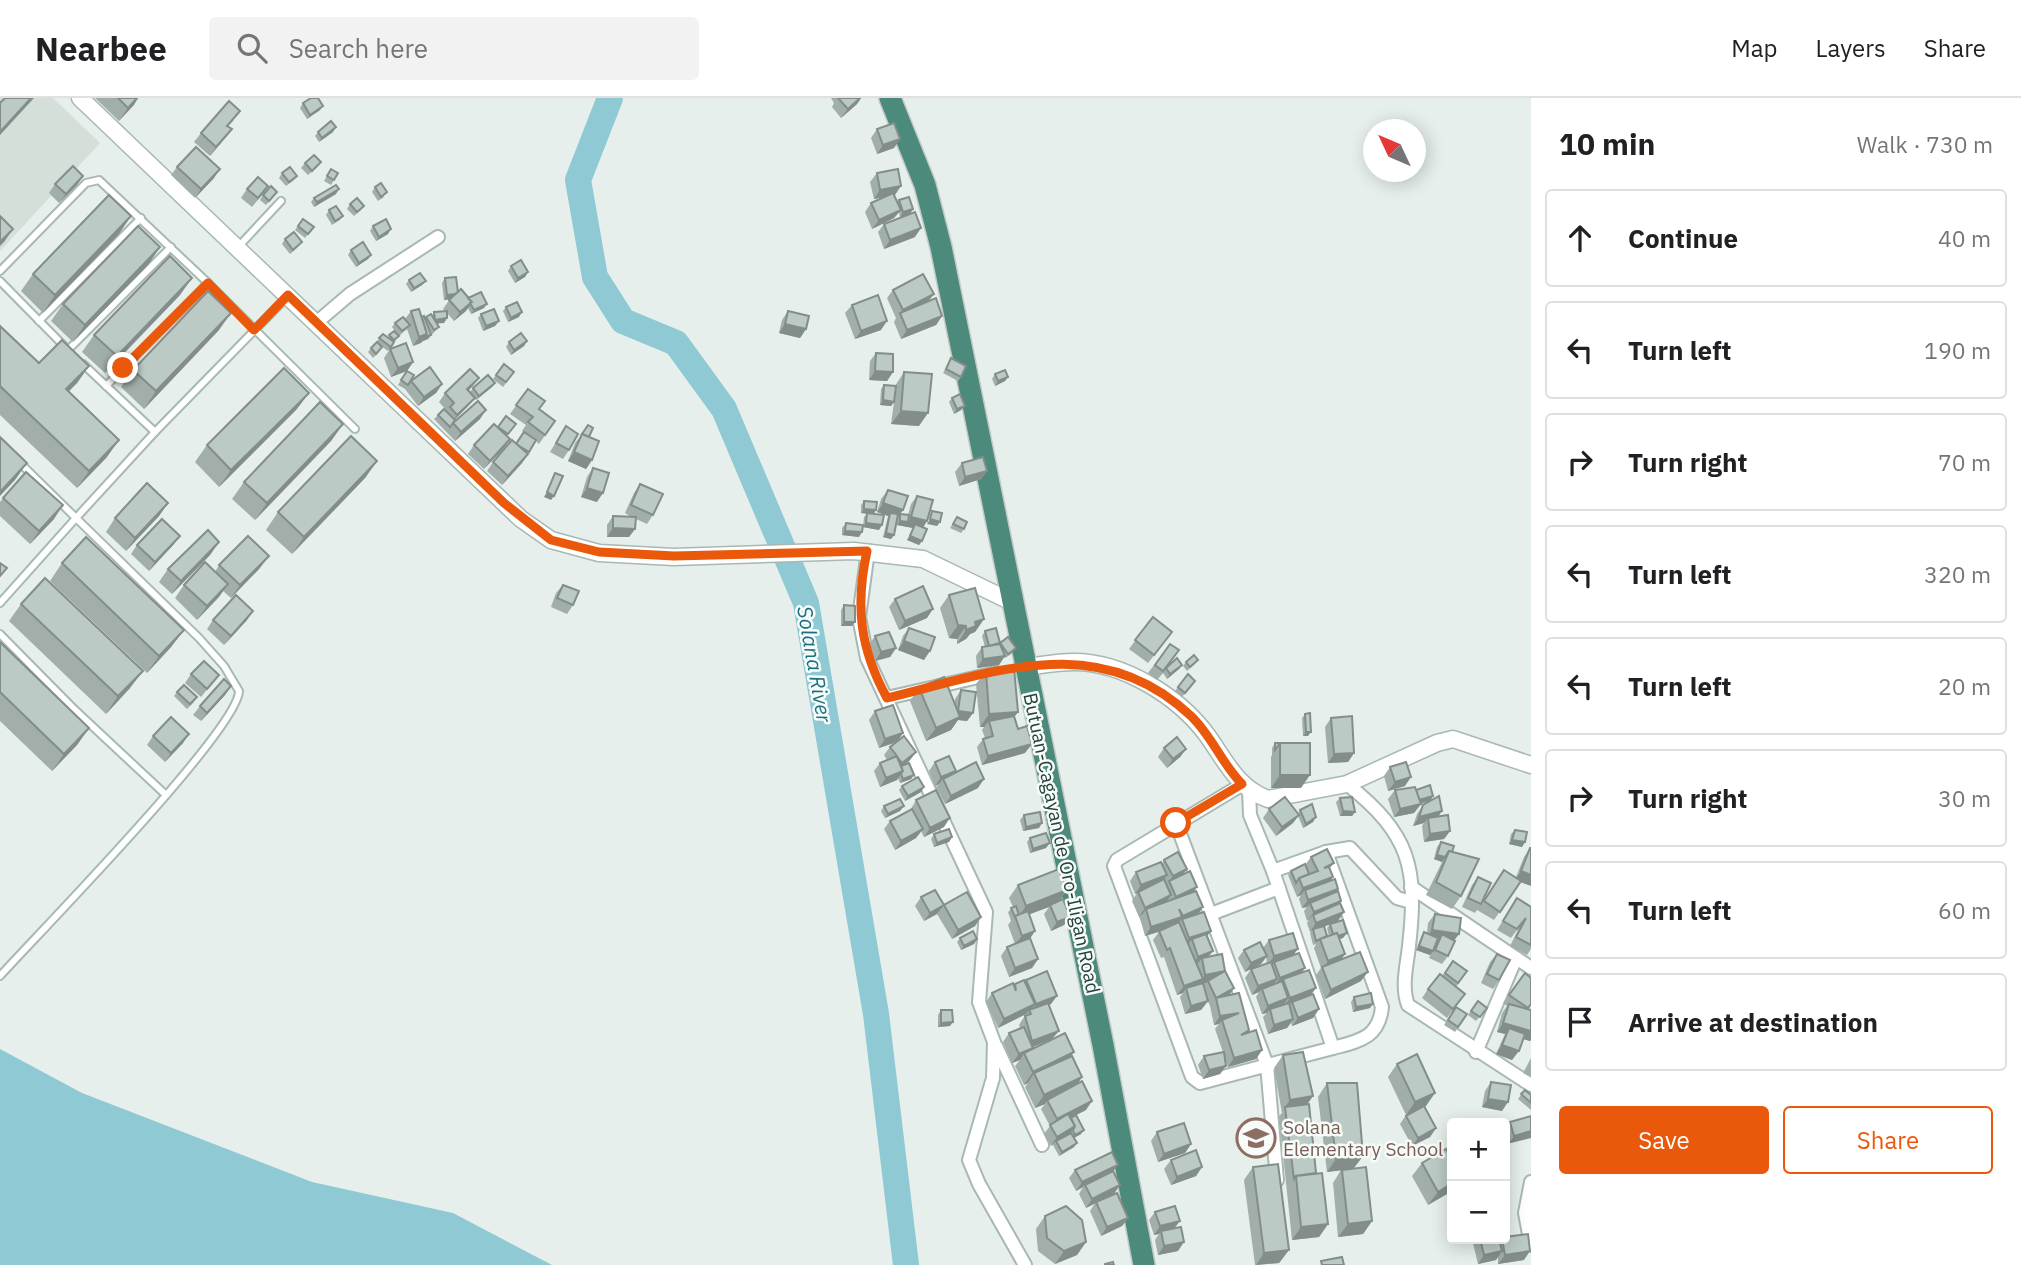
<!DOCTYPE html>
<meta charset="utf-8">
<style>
:root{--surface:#fff;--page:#f2f2f2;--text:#202124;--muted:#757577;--line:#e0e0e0;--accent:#ea580c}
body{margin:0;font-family:"IBM Plex Sans",sans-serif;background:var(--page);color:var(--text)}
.controls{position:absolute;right:21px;bottom:21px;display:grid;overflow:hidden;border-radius:7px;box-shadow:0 4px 18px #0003}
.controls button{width:63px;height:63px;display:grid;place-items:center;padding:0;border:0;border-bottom:2px solid var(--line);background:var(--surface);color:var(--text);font:35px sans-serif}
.compass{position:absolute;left:1363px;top:21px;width:63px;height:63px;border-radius:50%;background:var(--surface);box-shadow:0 4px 18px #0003;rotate:314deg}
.stop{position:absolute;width:21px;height:21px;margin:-16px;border:5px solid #ea580c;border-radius:50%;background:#fff}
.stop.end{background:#ea580c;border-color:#fff;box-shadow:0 2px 7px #0008}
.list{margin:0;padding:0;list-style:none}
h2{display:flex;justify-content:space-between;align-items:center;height:91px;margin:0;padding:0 28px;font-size:30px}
h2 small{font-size:23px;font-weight:400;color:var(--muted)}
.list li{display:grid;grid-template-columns:46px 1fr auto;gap:21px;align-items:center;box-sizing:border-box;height:98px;margin:0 14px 14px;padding:0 14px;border:2px solid var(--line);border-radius:7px}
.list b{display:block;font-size:26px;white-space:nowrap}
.list em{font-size:23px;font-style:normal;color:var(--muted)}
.actions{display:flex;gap:14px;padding:21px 28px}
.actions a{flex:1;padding:16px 0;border:2px solid var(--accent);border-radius:7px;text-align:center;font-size:24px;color:var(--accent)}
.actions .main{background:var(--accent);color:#fff}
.icon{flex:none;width:38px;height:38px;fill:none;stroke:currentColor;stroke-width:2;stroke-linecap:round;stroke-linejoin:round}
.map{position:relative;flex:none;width:1531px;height:1167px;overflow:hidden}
header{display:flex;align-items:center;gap:42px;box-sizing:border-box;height:98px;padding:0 35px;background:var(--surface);border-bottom:2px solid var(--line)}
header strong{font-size:33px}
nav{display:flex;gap:38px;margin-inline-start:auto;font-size:24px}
.search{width:490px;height:63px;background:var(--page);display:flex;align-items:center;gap:18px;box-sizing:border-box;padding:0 24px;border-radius:7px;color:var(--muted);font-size:26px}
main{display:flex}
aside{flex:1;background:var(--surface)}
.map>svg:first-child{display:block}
</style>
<header>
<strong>Nearbee</strong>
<div class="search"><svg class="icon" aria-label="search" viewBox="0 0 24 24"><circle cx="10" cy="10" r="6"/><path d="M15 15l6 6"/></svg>Search here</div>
<nav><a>Map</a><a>Layers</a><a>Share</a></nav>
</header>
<main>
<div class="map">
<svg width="1531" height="1167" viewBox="0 0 1531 1167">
<rect width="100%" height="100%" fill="#e6efeb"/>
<path fill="#d4dfda" d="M0 0H53L100 45 0 153Z"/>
<path fill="#8ec9d4" d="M0 951 82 995 312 1084 453 1115 552 1167H0Z"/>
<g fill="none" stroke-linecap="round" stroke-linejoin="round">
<path stroke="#8ec9d4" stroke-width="26" d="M610 0 578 82 595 179 623 223 676 245 724 311 806 505 876 916 906 1167"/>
<g stroke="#a8b8b2" stroke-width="10">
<g id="service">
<path d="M239 148 281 103"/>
<path d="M0 173 86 85 99 82 208 185 355 331"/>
<path d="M0 183 65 249"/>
<path d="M39 223 141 120"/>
<path d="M68 252 171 149"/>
<path d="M83 266 155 334"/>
<path d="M106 288 208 185"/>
<path d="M20 365 76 420 155 334 287 199"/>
<path d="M0 505 76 420 199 540 224 568 239 593C238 632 38 836 0 878"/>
<path d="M0 536 75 612 166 697"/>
</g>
</g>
<g stroke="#a8b8b2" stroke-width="16">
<g id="minor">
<path d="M316 225 350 196 438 139"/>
<path d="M868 453 859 519 867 560 986 814 979 904 994 944 993 980 969 1062 979 1086 1025 1167"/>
<path d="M887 600 996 575"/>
<path d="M1243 686 1117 762 1114 768 1192 979 1200 985 1333 950 1273 773 1250 717 1249 692"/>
<path d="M1347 686C1410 736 1418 769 1409 848 1407 867 1401 888 1408 907L1531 987"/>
<path d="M1176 725 1267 967 1277 1082"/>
<path d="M1326 754 1382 909C1379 940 1359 943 1333 950"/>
<path d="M1273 773 1326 754 1350 750 1397 800 1411 804"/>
<path d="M1411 789 1531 870"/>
<path d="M1211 816 1279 790"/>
<path d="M996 948 1042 1047"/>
<path d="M1476 954 1516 860"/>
<path d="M1531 1084 1525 1115 1531 1147"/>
</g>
</g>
<g stroke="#a8b8b2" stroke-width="19">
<g id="tertiary">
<path d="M80 0 521 421 551 442 599 455 674 459 854 453 923 461 1014 505"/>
<path d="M1026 569C1042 567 1058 564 1074 564 1123 564 1178 598 1207 637 1225 662 1237 690 1268 701L1347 686 1437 645 1453 641 1531 667"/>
</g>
</g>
<g stroke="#c2cac8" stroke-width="24">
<path id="trunk" d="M890 0 925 87 941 149 1103 947 1144 1167"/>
</g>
<use href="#service" stroke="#fff" stroke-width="6"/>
<use href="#minor" stroke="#fff" stroke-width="12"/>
<use href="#tertiary" stroke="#fff" stroke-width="16"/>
<use href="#trunk" stroke="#4c8a7c" stroke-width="21"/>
</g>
<g fill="#a1aea9" fill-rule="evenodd">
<path d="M95 0H138L119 23Z"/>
<path d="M831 0H861L857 6 841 20 832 9 834 5Z"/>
<path d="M303 5 320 12 307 21 300 10Z"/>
<path d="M234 22 228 28 225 40 210 58 194 44 201 35Z"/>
<path d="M877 31 900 41 894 50 877 56 871 40Z"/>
<path d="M318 34H333L319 44 315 38Z"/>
<path d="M305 65 318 68 308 77 301 70Z"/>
<path d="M177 69 214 80 195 100 171 77Z"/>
<path d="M331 71 334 82 331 87 324 83Z"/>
<path d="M282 75 297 78 294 82 286 88 279 80Z"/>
<path d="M877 75 895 97H894L897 105 899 102 913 111 910 116 900 119 899 114 894 120 872 131 865 114 871 105 883 99 874 101 870 84Z"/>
<path d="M83 78 77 87 59 105 49 95 55 86Z"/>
<path d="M375 89 384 99 378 103 372 94Z"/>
<path d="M247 91 262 97 252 109 241 100Z"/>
<path d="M277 94 266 107 260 102 263 97Z"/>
<path d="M336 96 314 109 311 104 314 100Z"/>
<path d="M350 106 361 112 354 118 347 111Z"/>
<path d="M329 112 343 118 340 122 332 127 326 117Z"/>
<path d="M303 121 314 129 305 140 295 132Z"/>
<path d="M884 126 915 139 884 151 878 134Z"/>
<path d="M373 128 388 136 376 143 370 133Z"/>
<path d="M119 136 43 215 21 193 33 176Z"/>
<path d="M285 141 299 148 290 156 282 146Z"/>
<path d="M160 149 148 167 73 244 51 223 63 206Z"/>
<path d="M351 152 371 157 368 161 356 169 348 157Z"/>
<path d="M511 168 528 174 525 179 515 185 508 173Z"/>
<path d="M445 180 458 194 484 210 471 216 468 210 454 223 447 215V220L444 225H437L439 229 428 241 413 248 407 231 399 238 392 229 395 225 405 221 411 213 425 220 432 218 434 214 445 213 443 211 450 201 444 202 442 185Z"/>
<path d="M409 182 426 183 422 187 411 194 406 186Z"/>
<path d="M893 192 942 218 936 227 901 241 894 224 896 220 887 200Z"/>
<path d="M180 197 105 275 82 254 94 237Z"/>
<path d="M852 207 881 232 855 241 845 215Z"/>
<path d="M506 209 519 219 508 224 503 213Z"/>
<path d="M788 213 806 231 800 240 779 235 782 222Z"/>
<path d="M481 216 499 223 495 228 483 233 478 220Z"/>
<path d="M0 228 39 265 89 268 77 285 69 293 107 359 77 390 0 317Z"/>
<path d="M219 232 144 311 121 289 133 272Z"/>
<path d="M383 236 388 240 389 237 396 242 388 253 381 248 379 254 373 260 368 254Z"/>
<path d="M527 243 524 248 511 257 506 249 509 244Z"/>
<path d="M390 251 413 264 407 273 391 279 384 260Z"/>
<path d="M876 255 893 274 887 283 869 282 870 263Z"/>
<path d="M951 260 961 279 958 283 943 275Z"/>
<path d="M504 266 514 274 503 289 493 281Z"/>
<path d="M407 273 411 283 442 286 436 295 418 308 405 291 398 287Z"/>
<path d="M904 274 919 328 891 326 894 304 891 308 880 307 881 291 884 287 895 288Z"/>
<path d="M995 276 1008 279 1005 283 995 288 992 281Z"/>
<path d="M479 280 468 293 470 294 473 290 492 289 476 302 474 300 468 308 455 322 480 321 455 343 434 321 438 317 447 313 439 304 445 295Z"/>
<path d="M528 291 539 311 555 323 539 346 536 343 522 365 502 387 487 373 493 364 516 346 525 335 522 333 526 327 510 316Z"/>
<path d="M309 295 296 312 219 389 195 364 207 347Z"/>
<path d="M952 300 961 312 954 316 949 304Z"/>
<path d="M343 326 331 343 255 422 232 401 244 384Z"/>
<path d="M516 326 507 338 504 350 484 371 468 356 474 347 497 329Z"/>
<path d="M566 328 569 352 563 361 550 354Z"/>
<path d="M582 336 589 339 592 362 586 371 568 363 575 345Z"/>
<path d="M377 363 365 380 292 456 266 432 278 414Z"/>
<path d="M962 365 987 373 981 381 959 388 955 374Z"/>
<path d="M593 370 597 404 581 399 587 379Z"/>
<path d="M640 386 653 417 647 426 636 421 635 431 629 439H607V427L613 418 631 419 625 415 634 395Z"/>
<path d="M888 392 903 412 900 416 908 417 911 406 917 398 927 423 923 430 922 443 919 447 907 442 913 430 897 427V422L894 437 891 441 883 439 888 418 877 414 881 401Z"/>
<path d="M3 400 54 421 30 446 0 418V404Z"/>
<path d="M864 403 876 412 874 416 879 432 863 429 864 419 867 416 861 415V407Z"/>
<path d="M168 405 159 418 126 453 106 434 115 420Z"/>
<path d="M957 419 964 431 961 435 950 430Z"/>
<path d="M846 425 859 439 842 437V430Z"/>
<path d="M219 444 210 457 172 496 159 484 168 471Z"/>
<path d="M174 446 149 473 131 456 137 447Z"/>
<path d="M269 458 259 471 231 500 223 493 197 522 175 500 184 487 215 474 219 467Z"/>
<path d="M62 465 184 532 171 549 147 575 50 483Z"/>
<path d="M563 487 573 507 567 516 551 509 556 495Z"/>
<path d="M949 497 984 521 975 534 970 536 966 541 957 546V541L949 540 940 510Z"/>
<path d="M895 501 927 520 899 532 889 509Z"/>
<path d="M21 506 130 590 106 616 9 523Z"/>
<path d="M844 507 855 524 852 528H841V512Z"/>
<path d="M1153 519 1166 542 1148 565 1129 551Z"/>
<path d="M213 522H247L224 547 207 531Z"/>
<path d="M909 530 924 562 898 552 903 538Z"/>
<path d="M985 533 1013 555 1005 560 1004 559 999 567 977 570 976 558 982 549H985L982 538Z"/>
<path d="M875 538 896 550 890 559 875 563 869 547Z"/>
<path d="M0 544 89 630 77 647 52 673 0 623Z"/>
<path d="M1170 546 1166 570 1182 567 1179 571 1167 581 1163 575 1157 582 1148 575Z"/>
<path d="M1186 564 1195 566 1187 573 1183 568Z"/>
<path d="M986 573 1018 614 1014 619 1025 655 982 667 977 649 983 641 985 640 982 632 984 629H980L976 586Z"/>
<path d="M191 576 219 577 201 599 185 585Z"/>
<path d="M1188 576 1195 583 1182 599 1175 593Z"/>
<path d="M231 588 225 597 201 623 193 617 200 608Z"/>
<path d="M919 590 954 605 955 601 961 592 973 615 967 623 958 622 951 632 926 643 910 603Z"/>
<path d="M177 594 194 604 187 611 174 598Z"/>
<path d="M875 613 903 635 897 643 916 654 910 662 904 667 914 677 911 681 900 685 898 680 897 682 880 689 874 673 880 665 887 662 884 657 890 649 896 644 879 650 869 622Z"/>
<path d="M1305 616 1308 638H1303L1302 620Z"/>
<path d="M1331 620 1354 655 1348 664 1328 665 1325 629Z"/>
<path d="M153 638 183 645 165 664 147 647Z"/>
<path d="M1275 645H1310L1301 690H1271V659L1272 657V650Z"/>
<path d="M1164 650 1186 651 1180 659 1167 670 1158 659Z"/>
<path d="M935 664 956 673 954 675 978 690 945 706 936 689 939 686 935 688 929 673Z"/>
<path d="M1390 669 1405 688 1388 693 1384 678Z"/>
<path d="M902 688 924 689 921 694 905 703 899 692Z"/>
<path d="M1395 692H1416L1433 698 1430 703 1421 706 1414 715 1394 719 1388 701Z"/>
<path d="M1340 700 1355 714 1352 718H1340L1336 704Z"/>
<path d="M916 702 944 729 924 739 921 733 916 740 895 752 884 731 890 723 911 711Z"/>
<path d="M1423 707 1439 718 1450 733 1444 741 1424 744 1422 728 1424 725 1413 728 1417 716Z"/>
<path d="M884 708 900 713 885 720 881 713Z"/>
<path d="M1269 711 1298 716 1300 712 1313 724 1303 730 1298 718 1293 725 1276 738 1263 720Z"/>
<path d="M1024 717 1039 730 1023 733 1020 722Z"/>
<path d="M1515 732 1525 744 1522 749 1509 746 1511 736Z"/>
<path d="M934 736 952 739 949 744 934 749 931 741Z"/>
<path d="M1030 740 1046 750 1030 755 1027 744Z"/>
<path d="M1441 744 1452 754 1461 798 1452 811 1426 797 1442 764 1434 761 1437 749Z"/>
<path d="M1530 750 1520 784 1494 822 1477 812 1475 815 1462 809 1472 787 1478 779 1482 805 1504 772 1516 779 1524 759Z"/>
<path d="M1311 759 1334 765 1330 770V783L1338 791 1336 794 1341 803 1339 805 1338 823 1331 825 1343 840 1340 841 1342 861 1361 883 1325 901 1316 877 1321 870 1314 850 1316 846 1313 847 1310 835 1311 834H1310L1307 825 1309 822 1307 823 1304 813 1307 809 1302 810 1299 801 1301 797 1297 799 1288 777 1291 773 1305 767ZM1330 826 1327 830 1329 838H1327L1324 828Z"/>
<path d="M1164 762 1183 776 1193 794 1199 815 1207 838 1209 858 1248 935 1262 952 1256 961 1228 969 1224 958 1226 968 1220 976 1203 981 1198 967 1204 958 1223 954 1215 931 1219 926 1214 927 1210 908 1208 903 1201 912 1185 916 1180 899 1183 895 1177 897 1164 859 1161 860 1153 842 1159 834 1145 838 1140 820 1142 817 1139 819 1132 803 1137 795 1135 796 1130 783 1136 774 1162 766Z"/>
<path d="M1018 787 1067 792 1059 803 1070 819 1064 827 1051 833 1044 816 1049 809 1029 816 1035 833 1030 841 1038 861 1032 870 1009 879 1001 858 1007 849 1015 846 1008 827 1011 823 1008 814 1013 809 1009 800Z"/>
<path d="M921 799 944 807 937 816 924 823 915 808Z"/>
<path d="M1517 800 1531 809V851L1527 857 1510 848 1520 828 1511 840 1497 832Z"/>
<path d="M944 807 981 819 975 828 952 841 937 816Z"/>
<path d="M1435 816 1459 836 1454 842 1448 858 1442 866 1429 860 1431 855 1430 857 1416 852 1421 839 1424 834 1427 835 1428 825Z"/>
<path d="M960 840 977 841 974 846 961 852 957 844Z"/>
<path d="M1269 842 1294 856 1302 874 1316 890 1311 896 1319 911 1313 920 1292 928 1291 925 1287 930 1268 936 1263 919 1267 915 1262 916 1256 899 1259 894 1252 897 1245 880 1251 871 1267 866 1266 859 1261 866 1245 874 1238 860 1244 852 1263 850Z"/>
<path d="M1497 856 1499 882 1493 891 1481 885 1490 864Z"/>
<path d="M1453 863 1467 873 1456 889 1465 896 1447 920 1422 900 1428 891 1442 878Z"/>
<path d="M1525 875 1531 907 1528 911 1531 912V942L1530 943 1523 941 1512 962 1496 956 1505 936 1497 934 1502 915 1507 908 1503 905Z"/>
<path d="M1026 882 1051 906 1049 907 1032 951 1074 954 1070 959 1082 979 1078 985 1086 1012 1070 1020 1081 1036 1074 1040 1077 1045 1074 1049 1059 1058 1053 1047 1054 1046 1051 1048 1044 1036 1050 1028 1041 1011 1045 1006 1035 1010 1025 989 1028 985 1024 987 1015 968 1020 962 1012 965 1003 944 1009 935 1020 930 1019 927 1026 916 998 930 986 904 992 895 1014 887 1015 886 1025 883Z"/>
<path d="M1354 899 1370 910 1353 914 1351 904Z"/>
<path d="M1478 903 1487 910 1476 923 1468 917Z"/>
<path d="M1456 909 1467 916 1455 934 1444 927Z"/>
<path d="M941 912 950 928 938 929V917Z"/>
<path d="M1283 957 1313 998 1307 1006 1316 1075 1328 1126 1319 1139 1292 1142 1279 1018 1282 1015 1274 970Z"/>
<path d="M1531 960V979L1523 975Z"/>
<path d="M1397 966 1426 1008 1424 1009 1436 1030 1430 1039 1412 1048 1400 1026 1406 1017 1388 979Z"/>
<path d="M1491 984 1502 1013 1482 1009 1485 993Z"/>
<path d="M1327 985 1363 1058 1354 1070 1372 1123 1363 1136 1338 1139 1333 1085 1341 1072 1327 1074 1318 999Z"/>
<path d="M1525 992 1531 997V1012L1518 1001Z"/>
<path d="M1531 1018 1507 1046 1505 1037V1030L1510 1024Z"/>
<path d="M1157 1034 1191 1046 1185 1055 1158 1064 1151 1043Z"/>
<path d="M1171 1062 1202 1069 1196 1078 1171 1087 1164 1071Z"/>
<path d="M1452 1062V1093L1428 1107 1412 1078 1422 1065Z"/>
<path d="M1253 1069 1289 1152 1279 1165 1255 1167 1244 1082Z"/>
<path d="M1075 1072 1113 1074 1114 1096 1128 1120 1122 1128 1101 1138 1090 1113 1095 1105 1086 1110 1079 1096 1083 1089 1076 1093 1069 1080Z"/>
<path d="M1155 1114 1174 1130 1178 1153 1158 1157 1155 1142 1159 1136 1154 1137 1149 1122Z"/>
<path d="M1045 1118 1086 1144 1077 1157 1055 1166 1038 1153 1036 1131Z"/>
<path d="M1472 1141H1499V1143L1501 1141H1505L1524 1162 1498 1166V1159L1496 1162 1478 1166Z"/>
</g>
<g fill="#838d89">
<path d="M31 0H34L0 37V34Z"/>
<path d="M137 0H138L134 7 119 23 128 10Z"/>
<path d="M860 0H861L857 6 841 20 848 11Z"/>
<path d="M323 8 320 12 307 21 310 17Z"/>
<path d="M336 29 333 34 319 44 322 40Z"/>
<path d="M232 31 225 40 210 58 216 49Z"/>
<path d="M900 41 894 50 877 56 883 47Z"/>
<path d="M220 71 214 80 195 100 201 91Z"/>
<path d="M83 78 77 87 59 105 66 96Z"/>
<path d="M901 88 895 97 874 101 880 92Z"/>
<path d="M339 91 336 96 314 109 317 104Z"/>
<path d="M913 111 910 116 900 119 903 114Z"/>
<path d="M901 112 894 120 872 131 879 122Z"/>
<path d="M131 118 119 136 43 215 55 197Z"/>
<path d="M921 130 915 139 884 151 890 142Z"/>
<path d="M13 131 4 144 0 148V144Z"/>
<path d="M391 131 388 136 376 143 379 139Z"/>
<path d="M160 149 148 167 73 244 85 227Z"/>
<path d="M371 157 368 161 356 169 359 165Z"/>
<path d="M528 174 525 179 515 185 518 180Z"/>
<path d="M192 180 180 197 105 275 117 258Z"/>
<path d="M426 183 422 187 411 194 414 190Z"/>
<path d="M458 196 455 200 444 202 447 197Z"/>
<path d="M934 196 927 205 900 216 903 212Z"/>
<path d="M472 204 466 213 454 223 460 214Z"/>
<path d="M487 206 484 210 471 216 474 212Z"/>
<path d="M522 214 519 219 508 224 511 220Z"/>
<path d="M231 215 219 232 144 311 156 293Z"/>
<path d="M942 218 936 227 901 241 907 232Z"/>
<path d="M447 220 444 225 432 226 435 222Z"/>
<path d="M499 223 495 228 483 233 486 228Z"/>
<path d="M887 223 881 232 855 241 861 233Z"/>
<path d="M785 226 806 231 800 240 779 235Z"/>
<path d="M427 236 421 245 413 248 419 239Z"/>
<path d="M431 237 428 241 422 243 425 239Z"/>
<path d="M527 243 524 248 511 257 514 252Z"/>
<path d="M413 264 407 273 391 279 398 270Z"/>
<path d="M89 268 77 285 54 308 66 291Z"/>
<path d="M875 273 893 274 887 283 869 282Z"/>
<path d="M1008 279 1005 283 995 288 998 283Z"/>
<path d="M479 280 472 289 460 300 467 291Z"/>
<path d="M495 285 492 289 476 302 479 298Z"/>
<path d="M442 286 436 295 418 308 424 299Z"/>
<path d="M309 295 296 312 219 389 231 372Z"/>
<path d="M475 300 468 308 451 325 457 317Z"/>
<path d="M883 302 894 304 891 308 880 307Z"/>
<path d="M965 308 961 312 954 316 957 311Z"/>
<path d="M486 312 480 321 455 343 461 334Z"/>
<path d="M901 313 928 315 919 328 891 326Z"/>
<path d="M343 326 331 343 255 422 267 405Z"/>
<path d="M510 341 504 350 484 371 490 363Z"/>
<path d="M119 342 107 359 77 390 89 373Z"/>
<path d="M574 354 592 362 586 371 568 363Z"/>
<path d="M528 356 522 365 502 387 508 378Z"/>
<path d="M377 363 365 380 292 456 304 439Z"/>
<path d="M27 365 15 382 0 398V394Z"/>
<path d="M987 373 981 381 959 388 965 379Z"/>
<path d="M587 390 603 395 597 404 581 399Z"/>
<path d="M547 394 554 398 551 402 544 399Z"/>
<path d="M168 405 159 418 126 453 135 440Z"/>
<path d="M883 405 903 412 897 420 890 415 888 418 877 414Z"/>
<path d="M63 407 54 421 30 446 39 433Z"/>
<path d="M864 411 876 412 873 416 861 415Z"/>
<path d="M911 419 927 423 921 432 915 426 913 430 897 427 900 423 908 424Z"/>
<path d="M930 421 940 424 937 428 927 426Z"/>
<path d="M866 425 882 427 879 432 863 429Z"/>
<path d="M613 430 635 431 629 439H607Z"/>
<path d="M845 433 862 434 859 439 842 437Z"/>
<path d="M886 435 894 437 891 441 883 439Z"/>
<path d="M180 438 174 446 149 473 155 464Z"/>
<path d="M910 438 922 443 919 447 907 442Z"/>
<path d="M219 444 210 457 172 496 181 483Z"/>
<path d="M269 458 259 471 231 500 240 487Z"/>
<path d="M228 486 219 499 197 522 207 508Z"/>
<path d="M933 511 927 520 899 532 905 523Z"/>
<path d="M253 513 247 522 224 547 231 538Z"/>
<path d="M984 521 975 534 970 536 966 541 957 546 966 532 975 524Z"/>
<path d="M844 524H855L852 528H841Z"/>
<path d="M958 527 966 528 957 541 949 540Z"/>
<path d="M184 532 171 549 147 575 159 558Z"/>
<path d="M904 543 930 553 924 562 898 552Z"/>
<path d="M896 550 890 559 875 563 881 554Z"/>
<path d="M1005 558 999 567 977 570 983 561Z"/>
<path d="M1182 567 1179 571 1167 581 1170 576Z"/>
<path d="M143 573 130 590 106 616 118 598Z"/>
<path d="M231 588 225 597 201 623 207 615Z"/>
<path d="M958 613 973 615 967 623 958 622 951 632 926 643 936 630Z"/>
<path d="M1018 614 1008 627 989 623 984 629H980L989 616Z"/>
<path d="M89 630 77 647 52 673 64 656Z"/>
<path d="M1306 634H1311L1308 638H1303Z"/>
<path d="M903 635 897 644 879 650 885 641Z"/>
<path d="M189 636 183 645 165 664 171 655Z"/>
<path d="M1032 646 1025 655 982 667 988 658Z"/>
<path d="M1186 651 1180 659 1167 670 1173 661Z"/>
<path d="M916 654 910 662 899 671V669L902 665Z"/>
<path d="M1354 655 1348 664 1328 665 1334 656Z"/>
<path d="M903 673 897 682 880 689 886 680Z"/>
<path d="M956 673 950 681H943L939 686 935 688 941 679Z"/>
<path d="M914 677 911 681 900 685 903 681Z"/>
<path d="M1280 677H1310L1301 690H1271Z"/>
<path d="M1411 679 1405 688 1388 693 1395 684Z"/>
<path d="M984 681 978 690 945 706 951 698Z"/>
<path d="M924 689 921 694 905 703 908 698Z"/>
<path d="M1433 698 1430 703 1415 707 1418 703Z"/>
<path d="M1421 706 1414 715 1394 719 1400 711Z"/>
<path d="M904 708 900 713 885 720 888 716Z"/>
<path d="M1343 713 1355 714 1352 718H1340Z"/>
<path d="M1442 713 1436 722 1428 720 1424 725 1413 728 1419 719Z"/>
<path d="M1299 717 1293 725 1276 738 1282 729Z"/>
<path d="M1316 719 1313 724 1303 730 1306 726Z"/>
<path d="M950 720 944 729 924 739 930 730Z"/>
<path d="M1042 725 1039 730 1023 733 1026 729Z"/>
<path d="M923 731 916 740 895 752 901 743Z"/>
<path d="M1450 733 1444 741 1424 744 1430 736Z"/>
<path d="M952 739 949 744 934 749 937 745Z"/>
<path d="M1512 742 1525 744 1522 749 1509 746Z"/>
<path d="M1050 745 1046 750 1030 755 1033 751Z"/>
<path d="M1437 757 1445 759 1442 764 1434 761Z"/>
<path d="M1187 771 1181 779 1169 784 1173 778Z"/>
<path d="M1521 773 1531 777V788L1515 782Z"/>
<path d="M1167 777 1160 786 1135 796 1141 787Z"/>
<path d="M1333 779 1327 788 1305 792 1301 797 1297 799 1303 790Z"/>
<path d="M1197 789 1191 798 1170 807 1176 799Z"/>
<path d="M1338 791 1332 800 1310 805 1307 809 1302 810 1308 802Z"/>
<path d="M1067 792 1058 805 1050 807 1049 809 1017 821 1026 808Z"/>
<path d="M1171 797 1165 806 1146 811 1142 817 1139 819 1145 810Z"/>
<path d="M1341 803 1335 811 1313 817 1307 823 1314 814Z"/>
<path d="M944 807 937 816 924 823 930 815Z"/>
<path d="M1203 809 1197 818 1182 821 1177 827 1183 818Z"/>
<path d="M1344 814 1338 823 1314 833 1313 831 1310 834 1316 825Z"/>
<path d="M981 819 975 828 952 841 958 832Z"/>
<path d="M1070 819 1064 827 1051 833 1057 824Z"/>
<path d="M1182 819 1176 828 1145 838 1151 829Z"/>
<path d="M1432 832 1459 836 1453 844 1442 836 1438 842 1426 840Z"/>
<path d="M1035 833 1029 841 1015 846 1022 838Z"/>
<path d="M1211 833 1204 842 1192 841 1188 847 1183 849 1189 840Z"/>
<path d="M1347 835 1343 840 1331 843 1334 839Z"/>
<path d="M977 841 974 846 961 852 964 848Z"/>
<path d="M1419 848 1433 853 1430 857 1416 852Z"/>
<path d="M1298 851 1291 860 1274 864 1273 866 1268 867 1274 858Z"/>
<path d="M1213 853 1206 862 1202 860 1198 865 1192 867 1198 859Z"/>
<path d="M1345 856 1339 865 1322 872 1328 863Z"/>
<path d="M1267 858 1261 866 1245 874 1251 865Z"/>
<path d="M1038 861 1032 870 1009 879 1015 870Z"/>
<path d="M1305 870 1299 879 1283 881 1280 886 1274 888 1280 880Z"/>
<path d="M1225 873 1206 885 1199 886 1205 877Z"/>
<path d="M1368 874 1361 883 1325 901 1331 892Z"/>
<path d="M1203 881 1196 890H1186L1183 895 1177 897 1184 888Z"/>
<path d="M1277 881 1271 890 1262 891 1259 894 1252 897 1258 888Z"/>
<path d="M1234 890 1228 899 1216 900 1210 908 1216 900Z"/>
<path d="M1316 890 1310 898 1292 904 1290 906 1284 908 1290 900Z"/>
<path d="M1057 898 1051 906 1030 915 1036 906Z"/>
<path d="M1288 900 1282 909 1270 911 1267 915 1262 916 1268 908Z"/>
<path d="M1208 903 1201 912 1185 916 1191 908Z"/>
<path d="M1035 906 1030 913 1029 912 1026 916 998 930 1004 921Z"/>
<path d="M1373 906 1370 910 1353 914 1356 909Z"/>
<path d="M1319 911 1313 920 1292 928 1298 920Z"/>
<path d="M1239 915 1222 922 1219 926 1214 927 1220 918Z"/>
<path d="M1293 921 1287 930 1268 936 1274 927Z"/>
<path d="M953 924 950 928 938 929 941 925Z"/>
<path d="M1503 925 1531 933V942L1530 943 1506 936 1509 930 1505 936 1497 934Z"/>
<path d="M1059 933 1052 941 1026 952 1032 943Z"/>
<path d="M1502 947 1519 953 1512 962 1496 956Z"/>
<path d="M1033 950 1027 959 1024 955 1020 962 1012 965 1019 956Z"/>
<path d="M1262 952 1256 961 1228 969 1234 960Z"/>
<path d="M1074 954 1064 967 1034 975 1028 985 1024 987 1033 974Z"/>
<path d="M1226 968 1220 976 1203 981 1209 972Z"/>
<path d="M1082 979 1073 992 1047 1002 1045 1006 1035 1010 1044 997Z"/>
<path d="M1435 995 1426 1008 1406 1017 1415 1004Z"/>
<path d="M1313 998 1304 1011 1285 1009 1281 1015 1290 1002Z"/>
<path d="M1488 1001 1508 1004 1502 1013 1482 1009Z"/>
<path d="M1092 1003 1086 1012 1051 1030 1057 1021Z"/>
<path d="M1075 1028 1069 1037 1056 1043 1051 1048 1057 1039Z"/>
<path d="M1436 1030 1430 1039 1412 1048 1418 1040Z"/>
<path d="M1084 1032 1081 1036 1072 1041 1075 1037Z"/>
<path d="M1531 1033V1040L1507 1046 1514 1038Z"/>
<path d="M1077 1045 1074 1049 1059 1058 1062 1054Z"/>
<path d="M1191 1046 1185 1055 1158 1064 1164 1056Z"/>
<path d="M1363 1058 1353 1071 1327 1074 1336 1061Z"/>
<path d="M1118 1067 1111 1076 1085 1087 1083 1089 1076 1093 1082 1084Z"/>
<path d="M1202 1069 1196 1078 1171 1087 1177 1079Z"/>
<path d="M1452 1085V1093L1428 1107 1438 1094Z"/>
<path d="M1120 1087 1114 1096 1086 1110 1092 1101Z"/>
<path d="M1128 1120 1122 1128 1101 1138 1107 1129Z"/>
<path d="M1180 1123 1173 1132 1161 1133 1159 1136 1154 1137 1160 1128Z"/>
<path d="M1372 1123 1363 1136 1338 1139 1348 1126Z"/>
<path d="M1328 1126 1319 1139 1292 1142 1301 1129Z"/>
<path d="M1086 1144 1077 1157 1055 1166 1064 1153Z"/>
<path d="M1184 1144 1178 1153 1158 1157 1164 1148Z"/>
<path d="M1289 1152 1279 1165 1256 1167 1264 1155Z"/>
<path d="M1502 1153 1496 1162 1478 1166 1484 1157Z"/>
<path d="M1530 1153 1524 1162 1498 1166 1505 1157Z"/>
</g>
<g fill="#bbcac4" stroke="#838d89" stroke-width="2">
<path d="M5 0H31L0 34V5Z"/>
<path d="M118 0H137L128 10Z"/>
<path d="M311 0H318L323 8 310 17 303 5Z"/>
<path d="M838 0H860L848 11Z"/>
<path d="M229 3 240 13 227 28 232 31 216 49 201 35Z"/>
<path d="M331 23 336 29 322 40 318 34Z"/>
<path d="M894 25 900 41 883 47 877 31Z"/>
<path d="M196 49 220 71 201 91 177 69Z"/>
<path d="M314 57 321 64 312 73 305 65Z"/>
<path d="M73 68 83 78 66 96 55 86Z"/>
<path d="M290 69 297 78 289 84 282 75Z"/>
<path d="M331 71 338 75 334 82 327 78Z"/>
<path d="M898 71 901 88 880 92 877 75Z"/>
<path d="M258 79 268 88 258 100 247 91Z"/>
<path d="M381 85 387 94 381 99 375 89Z"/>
<path d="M336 87 339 91 317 104 314 100Z"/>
<path d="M271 88 277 94 269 103 263 97Z"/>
<path d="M893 95 901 112 879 122 871 105Z"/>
<path d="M109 97 131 118 55 197 33 176Z"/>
<path d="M909 99 913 111 903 114 899 102Z"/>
<path d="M357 100 364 108 357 114 350 106Z"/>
<path d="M336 108 343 118 335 123 329 112Z"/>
<path d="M915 114 921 130 890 142 884 126Z"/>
<path d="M0 118 13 131 0 144Z"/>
<path d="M303 121 314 129 308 136 298 128Z"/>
<path d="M386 121 391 131 379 139 373 128Z"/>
<path d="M138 128 160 149 85 227 63 206Z"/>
<path d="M294 134 302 144 293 152 285 141Z"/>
<path d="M363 144 371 157 359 165 351 152Z"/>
<path d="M170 158 192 180 117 258 94 237Z"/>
<path d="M521 162 528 174 518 180 511 168Z"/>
<path d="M420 175 426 183 414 190 409 182Z"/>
<path d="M923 176 934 196 903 212 893 192Z"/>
<path d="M456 179 458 194 455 196 447 197 445 180Z"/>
<path d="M461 191 472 204 460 214 449 202Z"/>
<path d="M208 193 231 215 156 293 133 272Z"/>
<path d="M481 194 487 206 474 212 470 205 472 204 468 200Z"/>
<path d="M878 197 887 223 861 233 852 207Z"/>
<path d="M936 200 942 218 907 232 900 215Z"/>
<path d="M517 204 522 214 511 220 506 209Z"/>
<path d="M419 211 427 236 419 239 411 213Z"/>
<path d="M494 211 499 223 486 228 481 216Z"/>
<path d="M447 213V220L435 222 434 214Z"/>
<path d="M788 213 809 218 806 231 785 226Z"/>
<path d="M431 216 439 229 434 232 426 219Z"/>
<path d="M424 218 431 237 425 239 427 236 422 219Z"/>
<path d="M403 219 410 227 402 233 395 225Z"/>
<path d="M0 228 39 265 62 242 89 268 66 291 119 342 89 373 0 288Z"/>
<path d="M394 233 399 238 394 242 389 237Z"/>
<path d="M521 235 527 243 514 252 509 244Z"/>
<path d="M383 236 394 244 391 249 379 240Z"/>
<path d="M377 244 382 249 376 256 371 250Z"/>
<path d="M406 245 413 264 398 270 390 251Z"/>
<path d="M876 255 893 256V274L875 273Z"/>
<path d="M951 260 966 268 961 279 946 271Z"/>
<path d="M504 266 514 274 506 284 496 277Z"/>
<path d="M430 269 442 286 424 299 411 283Z"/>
<path d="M284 270 309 295 231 372 207 347Z"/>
<path d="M470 271 479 280 467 291 475 300 457 317 450 309 454 305 445 295Z"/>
<path d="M1005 272 1008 279 998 283 995 276Z"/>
<path d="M407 273 414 277 408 287 401 282Z"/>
<path d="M904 274 932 276 928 315 901 313Z"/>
<path d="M488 277 495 285 479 298 473 290Z"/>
<path d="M884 287 896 288 894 304 883 302Z"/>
<path d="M528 291 545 303 539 311 555 323 545 337 528 324 533 319 516 307Z"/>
<path d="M960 296 965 308 957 311 952 300Z"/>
<path d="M478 303 486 312 461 334 453 325Z"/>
<path d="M320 304 343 326 267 405 244 384Z"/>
<path d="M444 311 455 322 450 329 438 317Z"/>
<path d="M506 318 516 326 508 336 498 329Z"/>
<path d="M494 326 510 341 490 363 474 347Z"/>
<path d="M588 327 593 330 589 339 582 336Z"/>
<path d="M566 328 578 336 569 352 556 345Z"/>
<path d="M524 334 536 342 529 354 516 346Z"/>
<path d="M582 336 599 343 592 362 574 354Z"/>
<path d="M351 338 377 363 304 439 278 414Z"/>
<path d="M0 339 27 365 0 394Z"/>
<path d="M512 342 528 356 508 378 493 364Z"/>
<path d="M983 359 987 373 965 379 962 365Z"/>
<path d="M593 370 609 375 603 395 587 390Z"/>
<path d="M26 374 63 407 39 433 3 400Z"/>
<path d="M555 375 563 378 554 398 547 394Z"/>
<path d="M147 385 168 405 135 440 115 420Z"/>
<path d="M640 386 663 396 653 417 631 407Z"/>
<path d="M888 392 908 398 903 412 883 405Z"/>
<path d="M917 398 933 402 927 423 911 419Z"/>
<path d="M864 403 877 404 876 412 864 411Z"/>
<path d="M932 413 942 415 940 424 930 421Z"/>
<path d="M867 415 884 417 882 427 866 425Z"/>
<path d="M890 415 898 416 894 437 886 435Z"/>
<path d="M900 416 909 417 908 424 900 423Z"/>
<path d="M613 418 636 419 635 431 613 430Z"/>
<path d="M957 419 967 424 964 431 953 426Z"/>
<path d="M162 421 180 438 155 464 137 447Z"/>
<path d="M846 425 863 427 862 434 845 433Z"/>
<path d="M915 426 927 431 922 443 910 438Z"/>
<path d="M208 432 219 444 181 483 168 471Z"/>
<path d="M248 438 269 458 240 487 219 467Z"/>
<path d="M86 439 184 532 159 558 62 465Z"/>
<path d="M205 464 228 486 207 508 184 487Z"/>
<path d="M0 465 7 470 0 478Z"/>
<path d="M45 480 143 573 118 598 21 506Z"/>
<path d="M563 487 579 493 573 507 557 500Z"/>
<path d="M923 488 933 511 905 523 895 501Z"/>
<path d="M975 490 984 521 975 524 976 528 966 532V528L958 527 949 497Z"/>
<path d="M236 497 253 513 231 538 213 522Z"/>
<path d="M844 507 855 508V524H844Z"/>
<path d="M1153 519 1172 534 1154 557 1135 542Z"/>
<path d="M909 530 935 539 930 553 904 543Z"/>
<path d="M996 530 1000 545 1008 539 1016 550 1008 556 1000 545 989 548 985 533Z"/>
<path d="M889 534 896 550 881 554 875 538Z"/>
<path d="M0 544 89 630 64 656 0 594Z"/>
<path d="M1000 546 1005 558 983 561 982 549Z"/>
<path d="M1170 546 1179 552 1163 573 1155 567Z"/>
<path d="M1194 557 1198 562 1190 569 1186 564Z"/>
<path d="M1177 560 1182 567 1170 576 1166 570Z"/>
<path d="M204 563 219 577 207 591 191 576Z"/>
<path d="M1014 570 1018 614 989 616 986 573Z"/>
<path d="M1188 576 1195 583 1185 595 1178 589Z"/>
<path d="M944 579 960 619 936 630 919 590Z"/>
<path d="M224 581 231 588 207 615 200 608Z"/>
<path d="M184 587 197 599 190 606 177 594Z"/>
<path d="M961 592 976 594 973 615 958 613Z"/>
<path d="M893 607 903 635 885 641 875 613Z"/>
<path d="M1310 615 1311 634H1306L1305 616Z"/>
<path d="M1014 618 1018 631 1027 628 1032 646 988 658 983 641 993 638 989 623Z"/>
<path d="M1352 618 1354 655 1334 656 1331 620Z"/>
<path d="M171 619 189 636 171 655 153 638Z"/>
<path d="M904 638 916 654 902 665 897 659 903 673 886 680 880 665 897 658 890 649Z"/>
<path d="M1177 639 1186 651 1173 661 1164 650Z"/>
<path d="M1275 645H1286H1280L1275 652Z"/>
<rect x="1280" y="645" width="30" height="32"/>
<path d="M949 658 956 673 941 679 935 664Z"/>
<path d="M976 664 984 681 951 698 943 681Z"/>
<path d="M1406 664 1411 679 1395 684 1390 669Z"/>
<path d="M909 665 914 677 903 681 901 676 903 673 901 668Z"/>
<path d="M918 679 924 689 908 698 902 688Z"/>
<path d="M1430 687 1433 698 1419 702 1416 692Z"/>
<path d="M1415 689 1421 706 1400 711 1395 692Z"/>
<path d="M936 692 950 720 930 730 916 702Z"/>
<path d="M1439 698 1442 713 1419 719 1423 707Z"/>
<path d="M1285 699 1299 717 1282 729 1269 711Z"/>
<path d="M1352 699 1355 714 1343 713 1340 700Z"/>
<path d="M900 701 904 708 888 716 884 708Z"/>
<path d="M1312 706 1316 719 1306 726 1300 712Z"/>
<path d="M912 711 923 731 901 743 890 723Z"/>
<path d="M1040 714 1042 725 1026 729 1024 717Z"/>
<path d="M1448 717 1450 733 1430 736 1428 720Z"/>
<path d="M949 731 952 739 937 745 934 736Z"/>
<path d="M1515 732 1527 734 1525 744 1512 742Z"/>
<path d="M1046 735 1050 745 1033 751 1030 740Z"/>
<path d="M1441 744 1454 748 1452 754 1449 753 1445 759 1437 757Z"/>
<path d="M1530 750H1531V777L1521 773Z"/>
<path d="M1327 751 1334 765 1324 770 1329 769 1333 779 1303 790 1299 780 1318 773 1311 759Z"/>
<path d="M1449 753 1479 761 1461 798 1436 784Z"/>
<path d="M1178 754 1187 771 1173 778 1164 762Z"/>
<path d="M1161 764 1167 777 1141 787 1136 774Z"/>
<path d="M1305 766 1309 776 1299 780 1296 785 1291 773Z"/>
<path d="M1059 771 1067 792 1026 808 1018 787Z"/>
<path d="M1504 772 1521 783 1500 814 1484 803Z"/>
<path d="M1190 773 1197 789 1176 799 1169 783Z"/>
<path d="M1478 779 1491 785 1481 806 1468 800Z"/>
<path d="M1164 781 1171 797 1145 810 1138 794Z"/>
<path d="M1335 781 1338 791 1308 802 1305 792Z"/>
<path d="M935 792 944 807 930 815 921 799Z"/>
<path d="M1196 793 1203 809 1183 818 1179 811 1182 819 1151 829 1146 811Z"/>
<path d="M1338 793 1341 803 1314 814 1310 805Z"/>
<path d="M967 794 981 819 958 832 944 807Z"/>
<path d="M1517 800 1531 809V847L1516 839 1526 820 1517 831 1503 823Z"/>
<path d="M1063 801 1070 819 1057 824 1050 807Z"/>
<path d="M1340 805 1344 814 1316 825 1313 817Z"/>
<path d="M1016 808 1019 817 1015 819 1011 810Z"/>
<path d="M1028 813 1035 833 1022 838 1015 818Z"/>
<path d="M1204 814 1211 833 1189 840 1182 821Z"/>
<path d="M1435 816 1461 820 1459 836 1432 832Z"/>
<path d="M1343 822 1347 835 1338 838 1337 835 1333 836 1330 826Z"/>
<path d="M1179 824 1203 881 1184 888 1170 850 1167 852 1159 833Z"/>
<path d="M1324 828 1327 838 1316 843 1313 831Z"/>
<path d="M973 833 977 841 964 848 960 840Z"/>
<path d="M1424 834 1438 840 1433 853 1419 848Z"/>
<path d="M1293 835 1298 851 1274 858 1269 842Z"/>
<path d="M1337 835 1345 856 1328 863 1320 841Z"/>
<path d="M1206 836 1213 853 1198 859 1192 841Z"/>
<path d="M1442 836 1455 843 1448 858 1435 852Z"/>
<path d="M1030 840 1038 861 1015 870 1007 849Z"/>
<path d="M1260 844 1267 858 1251 865 1244 852Z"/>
<path d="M1360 854 1368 874 1331 892 1322 869Z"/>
<path d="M1299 855 1305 870 1280 880 1274 864Z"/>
<path d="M1222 856 1225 873 1205 877 1202 860Z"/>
<path d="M1497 856 1510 862 1499 882 1487 876Z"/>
<path d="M1453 863 1467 873 1458 885 1445 875Z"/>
<path d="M1271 864 1277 881 1258 888 1251 871Z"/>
<path d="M1309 872 1316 890 1290 900 1283 881Z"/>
<path d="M1047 873 1057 898 1036 906 1026 882Z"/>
<path d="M1225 873 1234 890 1216 900 1208 883Z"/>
<path d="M1525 875 1531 880V906L1528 910 1509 897Z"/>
<path d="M1440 876 1465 896 1453 911 1428 891Z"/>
<path d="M1024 882 1035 906 1004 921 992 895 1013 885 1016 893 1015 886Z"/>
<path d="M1282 883 1288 900 1268 908 1262 891Z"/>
<path d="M1203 885 1208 903 1191 908 1186 890Z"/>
<path d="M1239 895 1249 932 1241 937 1256 932 1262 952 1234 960 1222 922 1239 915 1220 918 1216 900Z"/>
<path d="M1371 895 1373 906 1356 909 1354 899Z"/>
<path d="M1313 896 1319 911 1298 920 1292 904Z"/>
<path d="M1478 903 1487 910 1480 919 1471 913Z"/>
<path d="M1048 905 1059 933 1032 943 1025 918 1031 916 1029 912Z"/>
<path d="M1289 905 1293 921 1274 927 1270 911Z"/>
<path d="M1509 906 1531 912V933L1503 925Z"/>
<path d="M1456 909 1467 916 1458 929 1448 922Z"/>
<path d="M941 912H952L953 924 941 925Z"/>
<path d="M1024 929 1033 950 1019 956 1009 935Z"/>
<path d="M1509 930 1525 936 1519 953 1502 947Z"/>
<path d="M1065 935 1074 954 1033 974 1024 955Z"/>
<path d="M1224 954 1226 968 1209 972 1204 958Z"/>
<path d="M1303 954 1313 998 1290 1002 1283 957Z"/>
<path d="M1417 956 1435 995 1415 1004 1397 966Z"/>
<path d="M1072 958 1082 979 1044 997 1034 975Z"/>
<path d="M1082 983 1092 1003 1057 1021 1047 1002Z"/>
<path d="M1491 984 1511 987 1508 1004 1488 1001Z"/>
<path d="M1327 985H1357L1363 1058 1336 1061Z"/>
<path d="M1525 992 1531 997V1005L1521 996Z"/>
<path d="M1309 1006 1316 1075 1296 1078 1294 1081 1285 1009Z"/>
<path d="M1424 1008 1436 1030 1418 1040 1406 1018Z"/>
<path d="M1068 1016 1075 1028 1057 1039 1050 1027Z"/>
<path d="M1076 1017 1084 1032 1075 1037 1073 1032 1075 1028 1071 1020Z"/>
<path d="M1531 1018V1033L1514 1038 1510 1024Z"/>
<path d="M1184 1025 1191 1046 1164 1056 1157 1034Z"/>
<path d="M1071 1035 1077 1045 1062 1054 1056 1043Z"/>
<path d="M1446 1051 1452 1062V1085L1438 1094 1422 1065Z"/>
<path d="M1196 1052 1202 1069 1177 1079 1171 1062Z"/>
<path d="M1112 1054 1118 1067 1082 1084 1075 1072Z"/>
<path d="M1278 1066 1289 1152 1264 1155 1253 1069Z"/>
<path d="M1366 1069 1372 1123 1348 1126 1342 1072Z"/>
<path d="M1113 1073 1120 1087 1092 1101 1085 1087Z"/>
<path d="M1322 1075 1328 1126 1301 1129 1296 1078Z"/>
<path d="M1117 1095 1128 1120 1107 1129 1096 1104Z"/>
<path d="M1066 1108 1082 1122 1086 1144 1064 1153 1047 1140 1045 1118Z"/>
<path d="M1175 1108 1180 1123 1160 1128 1155 1114Z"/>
<path d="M1181 1129 1184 1144 1164 1148 1161 1133Z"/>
<path d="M1528 1136 1530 1153 1505 1157 1502 1141H1505V1139Z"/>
<path d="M1480 1141H1499L1502 1153 1484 1157Z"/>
<path d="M1342 1159 1344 1167H1322L1321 1163Z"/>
<path d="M1113 1164 1114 1167H1105V1166Z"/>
</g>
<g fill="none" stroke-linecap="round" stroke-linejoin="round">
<path stroke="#ea580c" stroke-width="9" d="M123 270 208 185 254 232 288 197 504 405 551 442 599 454 674 458 867 453C855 508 860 551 887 600 994 574 1099 531 1191 618 1212 638 1222 666 1242 686L1176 725"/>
</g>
<defs>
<g id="school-ring" transform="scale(2.0125)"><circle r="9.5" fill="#f7fbf9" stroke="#8d6e63" stroke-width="1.5"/><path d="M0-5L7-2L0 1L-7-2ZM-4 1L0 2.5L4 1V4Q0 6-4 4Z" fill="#8d6e63"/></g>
</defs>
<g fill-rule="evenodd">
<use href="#school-ring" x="1256" y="1040"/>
</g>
<g text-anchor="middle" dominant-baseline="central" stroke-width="5" stroke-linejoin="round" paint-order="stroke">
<g font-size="19" fill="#24423a" stroke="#f7fbf9">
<text transform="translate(1062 745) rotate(78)">Butuan-Cagayan de Oro-Iligan Road</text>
</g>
<g font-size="19" fill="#785e54" stroke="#f7fbf9" text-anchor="start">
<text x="1283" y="1029">Solana<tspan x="1283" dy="22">Elementary School</tspan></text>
</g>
<g font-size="21" font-style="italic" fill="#1c6f80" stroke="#f7fbf9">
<text transform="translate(815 566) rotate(80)">Solana River</text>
</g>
</g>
</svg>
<div class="controls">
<button>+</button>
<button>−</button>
</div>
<svg class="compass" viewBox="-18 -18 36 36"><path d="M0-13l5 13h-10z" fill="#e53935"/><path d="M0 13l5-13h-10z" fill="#757577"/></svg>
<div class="stop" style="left:1176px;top:725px"></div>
<div class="stop end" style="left:123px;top:270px"></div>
</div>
<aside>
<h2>10 min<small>Walk · 730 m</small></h2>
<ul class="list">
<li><svg class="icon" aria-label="ahead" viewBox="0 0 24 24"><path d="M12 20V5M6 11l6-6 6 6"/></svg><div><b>Continue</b></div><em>40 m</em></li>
<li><svg class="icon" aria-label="left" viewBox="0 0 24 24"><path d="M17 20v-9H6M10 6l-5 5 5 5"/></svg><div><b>Turn left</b></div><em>190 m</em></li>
<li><svg class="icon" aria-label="right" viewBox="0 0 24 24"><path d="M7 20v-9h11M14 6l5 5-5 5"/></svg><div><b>Turn right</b></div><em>70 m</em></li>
<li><svg class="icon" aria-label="left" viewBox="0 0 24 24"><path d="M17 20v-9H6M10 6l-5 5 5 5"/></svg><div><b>Turn left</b></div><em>320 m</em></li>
<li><svg class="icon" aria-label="left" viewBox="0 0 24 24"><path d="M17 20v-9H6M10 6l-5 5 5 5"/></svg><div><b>Turn left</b></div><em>20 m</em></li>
<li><svg class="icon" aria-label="right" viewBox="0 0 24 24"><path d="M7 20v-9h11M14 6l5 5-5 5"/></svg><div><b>Turn right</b></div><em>30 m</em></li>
<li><svg class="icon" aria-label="left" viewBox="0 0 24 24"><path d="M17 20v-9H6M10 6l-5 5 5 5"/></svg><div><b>Turn left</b></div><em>60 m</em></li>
<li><svg class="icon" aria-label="arrive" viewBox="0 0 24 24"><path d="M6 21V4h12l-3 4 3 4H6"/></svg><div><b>Arrive at destination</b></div></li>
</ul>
<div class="actions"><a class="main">Save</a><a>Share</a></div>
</aside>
</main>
